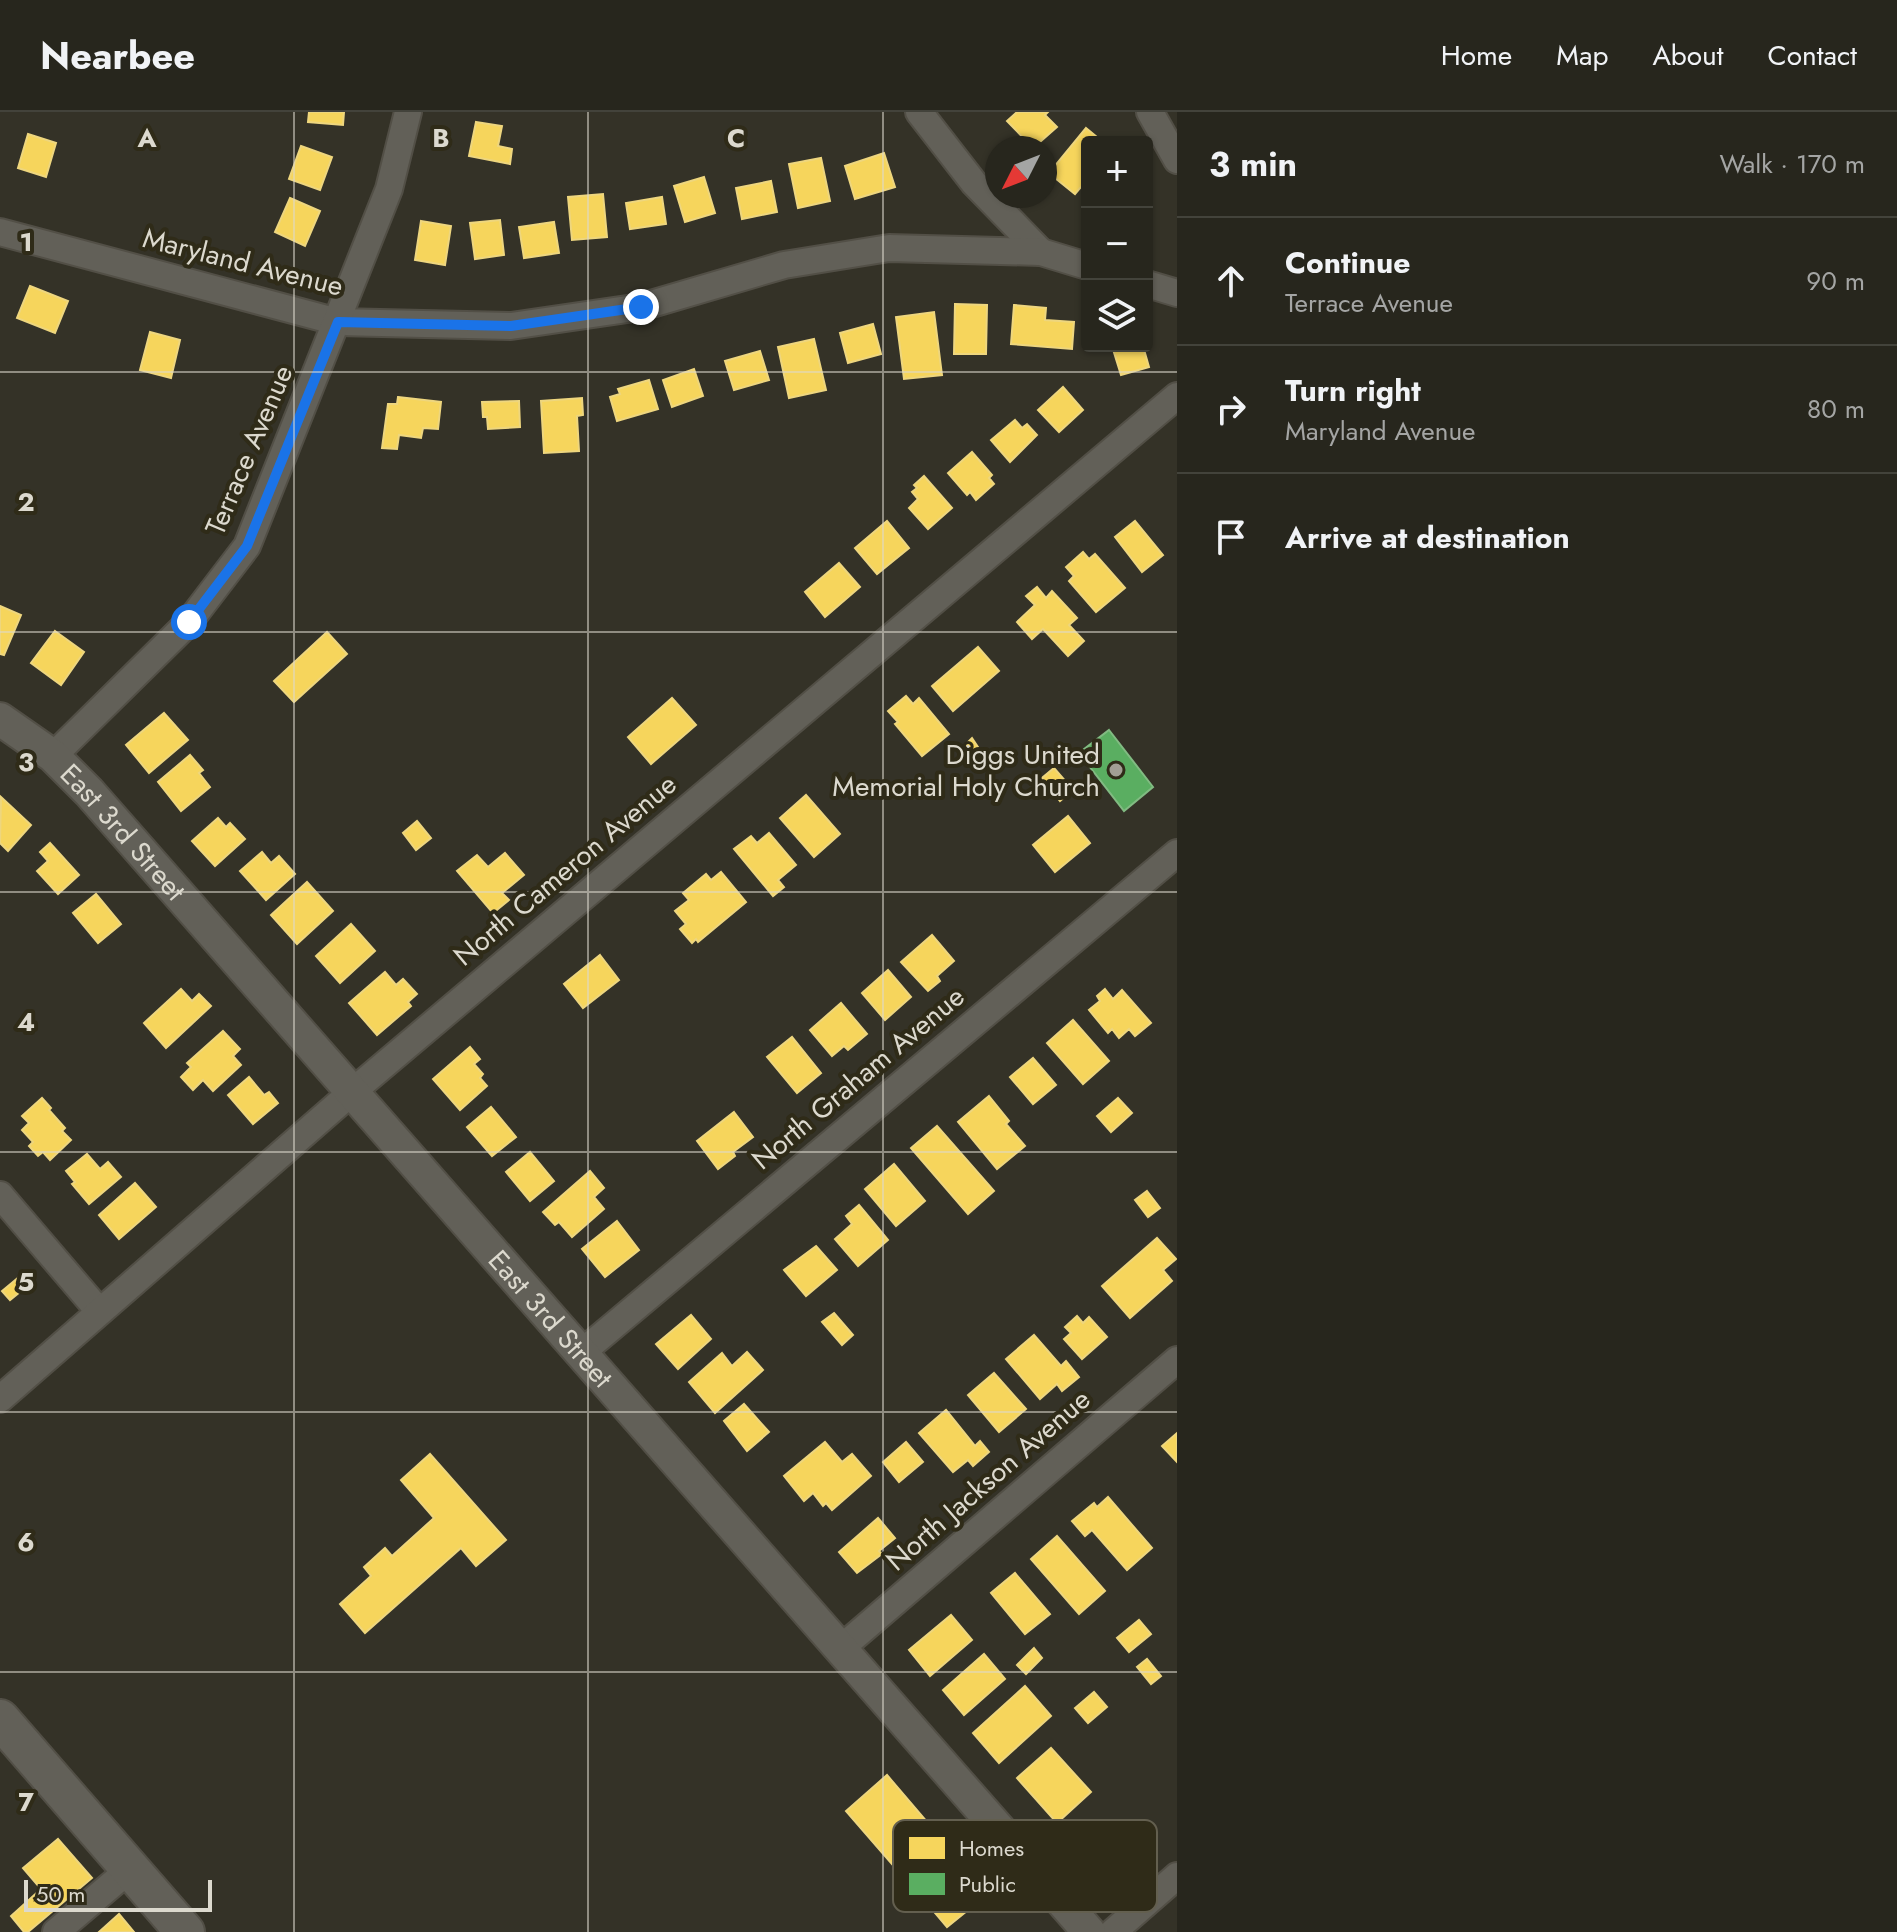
<!DOCTYPE html>
<meta charset="utf-8">
<style>
:root{--surface:#27261d;--page:#2f2e26;--text:#f1f3f6;--muted:#a4a5a4;--line:#43433b}
body{margin:0;font-family:Jost,sans-serif;background:var(--page);color:var(--text)}
.controls{position:absolute;right:24px;top:24px;display:grid;overflow:hidden;border-radius:8px;box-shadow:0 2px 6px #0004}
.controls button{width:72px;height:72px;display:grid;place-items:center;padding:0;border:0;border-bottom:2px solid var(--line);background:var(--surface);color:var(--text);font:40px sans-serif}
.compass{position:absolute;left:985px;top:24px;width:72px;height:72px;border-radius:50%;background:var(--surface);box-shadow:0 2px 6px #0004;rotate:228deg}
.scale{position:absolute;left:24px;bottom:20px;width:188px;box-sizing:border-box;padding-left:8px;border:4px solid #dcd9ce;border-top:0;font-size:22px;line-height:28px;white-space:nowrap;color:#dcd9ce;-webkit-text-stroke:6px #2f2b18;paint-order:stroke}
.stop{position:absolute;width:24px;height:24px;margin:-18px;border:6px solid #1a73e8;border-radius:50%;background:#fff}
.stop.end{background:#1a73e8;border-color:#fff;box-shadow:0 2px 8px #0008}
.list{margin:0;padding:0;list-style:none}
h2{display:flex;justify-content:space-between;align-items:center;height:104px;margin:0;padding:0 32px;font-size:34px}
h2 small{font-size:26px;font-weight:400;color:var(--muted)}
.list li{display:grid;grid-template-columns:52px 1fr auto;gap:24px;align-items:center;box-sizing:border-box;height:128px;padding:0 32px;border-top:2px solid var(--line)}
.list b{display:block;font-size:30px;white-space:nowrap}
.list p{margin:0;font-size:26px;white-space:nowrap;color:var(--muted)}
.list em{font-size:26px;font-style:normal;color:var(--muted)}
.icon{flex:none;width:44px;height:44px;fill:none;stroke:currentColor;stroke-width:2;stroke-linecap:round;stroke-linejoin:round}
.map{position:relative;flex:none;width:1177px;height:1820px;overflow:hidden}
header{display:flex;align-items:center;gap:48px;box-sizing:border-box;height:112px;padding:0 40px;background:var(--surface);border-bottom:2px solid var(--line)}
header strong{font-size:38px}
nav{display:flex;gap:44px;margin-inline-start:auto;font-size:28px}
main{display:flex}
aside{flex:1;background:var(--surface)}
.map>svg:first-child{display:block}
</style>
<header>
<strong>Nearbee</strong>
<nav><a>Home</a><a>Map</a><a>About</a><a>Contact</a></nav>
</header>
<main>
<div class="map">
<svg width="1177" height="1820" viewBox="0 0 1177 1820">
<rect width="100%" height="100%" fill="#343227"/>
<g fill="#f6d55c" stroke="#eed67e" stroke-width="2">
<path d="M309 0H344L343 13 308 10Z"/>
<path d="M1017 0H1048L1045 3 1057 15 1033 36 1007 9Z"/>
<path d="M476 10 502 14 498 34 512 37 510 52 469 44Z"/>
<path d="M1086 16 1103 30H1087V68L1075 82 1049 61Z"/>
<path d="M28 22 56 31 46 65 18 56Z"/>
<path d="M301 34 332 45 320 78 289 67Z"/>
<path d="M884 41 895 75 855 87 845 54Z"/>
<path d="M821 46 830 89 798 96 789 52Z"/>
<path d="M704 65 715 101 685 110 674 74Z"/>
<path d="M771 69 777 100 742 107 736 76Z"/>
<path d="M603 82 607 125 572 128 568 85Z"/>
<path d="M662 85 666 112 630 117 626 91Z"/>
<path d="M290 86 320 99 305 134 275 120Z"/>
<path d="M500 108 504 143 475 147 470 111Z"/>
<path d="M421 109 451 114 445 153 415 148Z"/>
<path d="M554 110 559 141 524 146 519 115Z"/>
<path d="M30 174 68 189 55 221 17 206Z"/>
<path d="M955 192 987 193 986 242H954Z"/>
<path d="M1014 193 1046 196 1045 208 1074 210 1072 237 1011 232Z"/>
<path d="M934 200 942 263 904 267 896 205Z"/>
<path d="M873 212 881 242 848 251 840 221Z"/>
<path d="M150 220 180 228 171 266 140 258Z"/>
<path d="M814 227 826 278 789 286 778 235Z"/>
<path d="M1112 234H1143L1149 255 1121 263Z"/>
<path d="M760 239 769 268 734 278 725 249Z"/>
<path d="M694 257 703 284 672 295 663 268Z"/>
<path d="M649 268 658 297 617 309 610 285 620 282 618 277Z"/>
<path d="M1063 275 1083 298 1059 320 1038 298Z"/>
<path d="M398 285 441 290 438 317 423 316 421 326 399 323 397 337 382 336 388 292H397Z"/>
<path d="M582 286 583 303 577 304 579 339 544 341 541 289Z"/>
<path d="M519 289 520 315 488 317 487 305H483L482 290Z"/>
<path d="M1015 308 1022 316 1027 312 1037 323 1010 350 991 328Z"/>
<path d="M972 340 992 363 989 366 994 372 976 388 970 380 967 383 948 361Z"/>
<path d="M924 364 952 396 928 417 909 396 918 387 912 380 917 376 914 373Z"/>
<path d="M887 409 909 436 877 462 855 436Z"/>
<path d="M1135 409 1163 443 1142 460 1115 425Z"/>
<path d="M1083 440 1089 447 1095 442 1125 476 1096 500 1069 469 1074 464 1066 455Z"/>
<path d="M839 451 860 475 825 505 805 480Z"/>
<path d="M1037 475 1046 486 1052 479 1077 506 1069 513 1084 529 1068 544 1043 517 1032 527 1017 510 1035 493 1026 484Z"/>
<path d="M0 494 21 503 4 543 0 542Z"/>
<path d="M55 519 84 540 61 573 31 551Z"/>
<path d="M327 520 347 542 294 590 274 569Z"/>
<path d="M978 535 999 559 953 599 932 574Z"/>
<path d="M906 584 913 592 919 586 949 622 922 644 895 612 898 610 888 599Z"/>
<path d="M672 586 696 613 651 652 628 625Z"/>
<path d="M164 601 188 628 149 661 126 633Z"/>
<path d="M972 626 978 635 972 640 966 632Z"/>
<path d="M190 643 203 658 199 661 210 675 181 699 158 670Z"/>
<path d="M1054 656 1073 678 1060 689 1042 666Z"/>
<path d="M806 683 840 722 814 745 780 706Z"/>
<path d="M1 685 31 713 8 739 0 731Z"/>
<path d="M1068 704 1090 731 1055 760 1033 733Z"/>
<path d="M218 706 226 715 230 711 245 727 215 754 192 729Z"/>
<path d="M417 709 431 726 416 738 403 721Z"/>
<path d="M769 721 796 753 778 768 784 775 773 784 734 737 751 724 757 731Z"/>
<path d="M50 731 79 763 58 782 37 759 48 749 40 740Z"/>
<path d="M262 740 271 751 279 744 295 762 266 788 240 759Z"/>
<path d="M505 741 524 763 502 781 509 788 493 801 457 759 477 743 488 755Z"/>
<path d="M721 760 746 790 698 830 696 827 692 831 680 817 686 812 675 799 689 788 683 781 706 762 711 768Z"/>
<path d="M307 770 333 799 297 832 271 803Z"/>
<path d="M96 782 121 812 98 831 73 801Z"/>
<path d="M351 812 375 839 340 871 316 844Z"/>
<path d="M932 823 954 849 937 864 940 869 928 879 901 850Z"/>
<path d="M600 843 619 868 583 896 564 872Z"/>
<path d="M888 858 911 885 885 908 862 881Z"/>
<path d="M385 860 396 873 403 867 417 882 408 890 411 894 377 923 349 891Z"/>
<path d="M181 877 192 889 199 882 211 894 166 936 144 911Z"/>
<path d="M1105 877 1113 887 1122 878 1151 911 1135 924 1129 917 1119 926 1112 917 1108 921 1089 898 1100 889 1097 884Z"/>
<path d="M841 891 867 922 848 938 844 934 832 944 810 918Z"/>
<path d="M1073 908 1109 949 1083 972 1047 931Z"/>
<path d="M223 919 240 937 233 944 241 953 213 979 203 968 193 978 181 965 191 955 187 951Z"/>
<path d="M792 925 821 961 797 981 767 945Z"/>
<path d="M470 935 480 947 474 952 483 962 480 966 487 974 460 998 433 967Z"/>
<path d="M1033 946 1056 973 1033 992 1010 965Z"/>
<path d="M249 965 264 983 269 980 278 991 253 1012 228 983Z"/>
<path d="M989 984 1009 1009 1006 1012 1025 1034 997 1057 958 1010Z"/>
<path d="M42 986 51 996 49 998 65 1016 62 1019 71 1028 50 1048 43 1040 38 1044 29 1034 33 1030 22 1018 29 1011 22 1004Z"/>
<path d="M1118 986 1132 1001 1111 1020 1097 1004Z"/>
<path d="M491 995 516 1025 492 1044 467 1015Z"/>
<path d="M734 1000 753 1025 733 1040 735 1044 718 1057 697 1029Z"/>
<path d="M937 1014 994 1079 968 1102 911 1036Z"/>
<path d="M530 1040 554 1069 530 1089 506 1060Z"/>
<path d="M87 1042 100 1057 108 1050 121 1065 89 1092 72 1072 75 1070 66 1059Z"/>
<path d="M894 1052 925 1089 896 1114 865 1077Z"/>
<path d="M590 1059 604 1076 594 1085 604 1097 572 1125 559 1110 555 1113 543 1100Z"/>
<path d="M135 1071 156 1095 119 1127 99 1103Z"/>
<path d="M1147 1079 1160 1096 1148 1105 1135 1088Z"/>
<path d="M859 1093 888 1128 858 1154 835 1127 852 1112 846 1104Z"/>
<path d="M617 1109 639 1138 605 1165 582 1137Z"/>
<path d="M1157 1126 1176 1147 1163 1158 1172 1169 1130 1206 1102 1174Z"/>
<path d="M816 1134 837 1158 806 1184 784 1158Z"/>
<path d="M19 1165 26 1175 10 1188 2 1179Z"/>
<path d="M834 1201 853 1223 842 1233 822 1210Z"/>
<path d="M691 1203 711 1227 678 1257 656 1232Z"/>
<path d="M1077 1204 1083 1211 1089 1205 1107 1225 1082 1247 1064 1227 1071 1221 1065 1215Z"/>
<path d="M1034 1223 1061 1254 1066 1249 1079 1265 1062 1279 1057 1272 1040 1287 1006 1247Z"/>
<path d="M747 1240 763 1258 715 1301 689 1270 722 1241 732 1254Z"/>
<path d="M994 1261 1026 1297 999 1320 968 1283Z"/>
<path d="M744 1292 769 1320 747 1339 724 1309Z"/>
<path d="M946 1298 975 1334 980 1329 989 1340 973 1354 968 1348 953 1360 919 1321Z"/>
<path d="M1177 1321V1350L1162 1334Z"/>
<path d="M825 1330 842 1350 852 1342 871 1364 832 1398 826 1391 823 1394 813 1381 804 1389 784 1364Z"/>
<path d="M906 1330 923 1350 899 1370 883 1350Z"/>
<path d="M430 1342 506 1428 476 1454 461 1436 365 1521 340 1492 371 1464 364 1455 385 1436 392 1444 434 1406 401 1368Z"/>
<path d="M1108 1385 1152 1436 1127 1458 1092 1418 1085 1424 1072 1409 1094 1391 1097 1395Z"/>
<path d="M878 1406 895 1426 879 1439 882 1442 857 1461 839 1440Z"/>
<path d="M1057 1424 1105 1479 1079 1502 1031 1447Z"/>
<path d="M1015 1461 1050 1502 1025 1522 991 1481Z"/>
<path d="M951 1503 972 1528 930 1564 909 1538Z"/>
<path d="M1139 1508 1151 1522 1129 1540 1117 1526Z"/>
<path d="M1034 1536 1042 1546 1026 1562 1017 1553Z"/>
<path d="M984 1542 1005 1567 964 1603 943 1578Z"/>
<path d="M1147 1547 1161 1564 1151 1572 1137 1555Z"/>
<path d="M1025 1574 1051 1604 999 1651 973 1621Z"/>
<path d="M1094 1580 1107 1595 1088 1611 1075 1596Z"/>
<path d="M1051 1636 1091 1680 1057 1711 1017 1666Z"/>
<path d="M887 1663 933 1717 892 1752 846 1699Z"/>
<path d="M58 1727 92 1766 28 1820H24L11 1804 41 1777 23 1756Z"/>
<path d="M946 1729 989 1781 947 1815 904 1764Z"/>
<path d="M119 1802 134 1820H99Z"/>
</g>
<path fill="#5aae61" stroke="#81bb82" stroke-width="2" d="M1109 618 1153 675 1124 699 1079 641Z"/>
<g fill="none" stroke-linecap="round" stroke-linejoin="round">
<g stroke="#524f46" stroke-width="30">
<g id="minor">
<path d="M919 0 974 71 1041 140"/>
<path d="M1150 0 1177 48"/>
<path d="M0 120 338 210 511 214 641 195 784 153 889 136 1041 140 1087 154"/>
<path d="M1147 172 1177 181"/>
<path d="M53 644 189 510 247 434 389 77 408 0"/>
<path d="M0 1083 99 1199"/>
<path d="M581 1241 1177 741"/>
<path d="M0 1287 352 980 1177 284"/>
<path d="M840 1537 1177 1248"/>
<path d="M56 1820 130 1757"/>
<path d="M1113 1820 1177 1764"/>
</g>
</g>
<g stroke="#524f46" stroke-width="36">
<g id="tertiary">
<path id="s1" d="M0 607 53 644 89 680 1089 1820"/>
</g>
</g>
<g stroke="#524f46" stroke-width="42">
<path id="secondary" d="M0 1607 185 1820"/>
</g>
<use href="#minor" stroke="#626058" stroke-width="26"/>
<use href="#tertiary" stroke="#626058" stroke-width="32"/>
<use href="#secondary" stroke="#626058" stroke-width="38"/>
</g>
<g fill="none" stroke-linecap="round" stroke-linejoin="round">
<path stroke="#1a73e8" stroke-width="10" d="M189 510 247 434 338 210 511 214 641 195"/>
</g>
<path fill="none" stroke="#dcd9ce" stroke-width="2" stroke-opacity="0.55" d="M294 0V1820M588 0V1820M883 0V1820M0 260H1177M0 520H1177M0 780H1177M0 1040H1177M0 1300H1177M0 1560H1177"/>
<circle fill="#a19f94" stroke="#2f2b18" stroke-width="3" cx="1116" cy="658" r="8"/>
<g text-anchor="middle" dominant-baseline="central" stroke-width="8" stroke-linejoin="round" paint-order="stroke">
<g font-size="28" fill="#dcd9ce" stroke="#2f2b18">
<text transform="translate(243 150) rotate(14)">Maryland Avenue</text>
<text transform="translate(249 338) rotate(-67)">Terrace Avenue</text>
<text stroke="none"><textPath href="#s1" startOffset="168">East 3rd Street</textPath></text>
<text transform="translate(565 758) rotate(-40)">North Cameron Avenue</text>
<text transform="translate(858 966) rotate(-40)">North Graham Avenue</text>
<text stroke="none"><textPath href="#s1" startOffset="816">East 3rd Street</textPath></text>
<text transform="translate(988 1368) rotate(-41)">North Jackson Avenue</text>
</g>
<g font-size="28" fill="#dcd9ce" stroke="#2f2b18" text-anchor="end">
<text x="1100" y="642">Diggs United<tspan x="1100" dy="32">Memorial Holy Church</tspan></text>
</g>
</g>
<rect x="893" y="1708" width="264" height="92" rx="12" fill="#2f2b18" stroke="#635f4f" stroke-width="2"/>
<rect x="909" y="1725" width="36" height="22" fill="#f6d55c"/>
<rect x="909" y="1761" width="36" height="22" fill="#5aae61"/>
<g font-size="22" fill="#dcd9ce">
<text x="959" y="1744">Homes</text>
<text x="959" y="1780">Public</text>
</g>
<g font-size="26" text-anchor="middle" font-weight="bold" fill="#dcd9ce" stroke="#2f2b18" stroke-width="8" stroke-linejoin="round" paint-order="stroke">
<text x="147" y="35">A</text>
<text x="441" y="35">B</text>
<text x="736" y="35">C</text>
<text x="26" y="139">1</text>
<text x="26" y="399">2</text>
<text x="26" y="659">3</text>
<text x="26" y="919">4</text>
<text x="26" y="1179">5</text>
<text x="26" y="1439">6</text>
<text x="26" y="1699">7</text>
</g>
</svg>
<div class="controls">
<button>+</button>
<button>−</button>
<button><svg class="icon" aria-label="layers" viewBox="0 0 24 24"><path d="M12 4l9 5-9 5-9-5zM3 14l9 5 9-5"/></svg></button>
</div>
<svg class="compass" viewBox="-18 -18 36 36"><path d="M0-13l5 13h-10z" fill="#e53935"/><path d="M0 13l5-13h-10z" fill="#a4a5a4"/></svg>
<div class="scale">50 m</div>
<div class="stop" style="left:189px;top:510px"></div>
<div class="stop end" style="left:641px;top:195px"></div>
</div>
<aside>
<h2>3 min<small>Walk · 170 m</small></h2>
<ul class="list">
<li><svg class="icon" aria-label="ahead" viewBox="0 0 24 24"><path d="M12 20V5M6 11l6-6 6 6"/></svg><div><b>Continue</b><p>Terrace Avenue</p></div><em>90 m</em></li>
<li><svg class="icon" aria-label="right" viewBox="0 0 24 24"><path d="M7 20v-9h11M14 6l5 5-5 5"/></svg><div><b>Turn right</b><p>Maryland Avenue</p></div><em>80 m</em></li>
<li><svg class="icon" aria-label="arrive" viewBox="0 0 24 24"><path d="M6 21V4h12l-3 4 3 4H6"/></svg><div><b>Arrive at destination</b></div></li>
</ul>
</aside>
</main>
